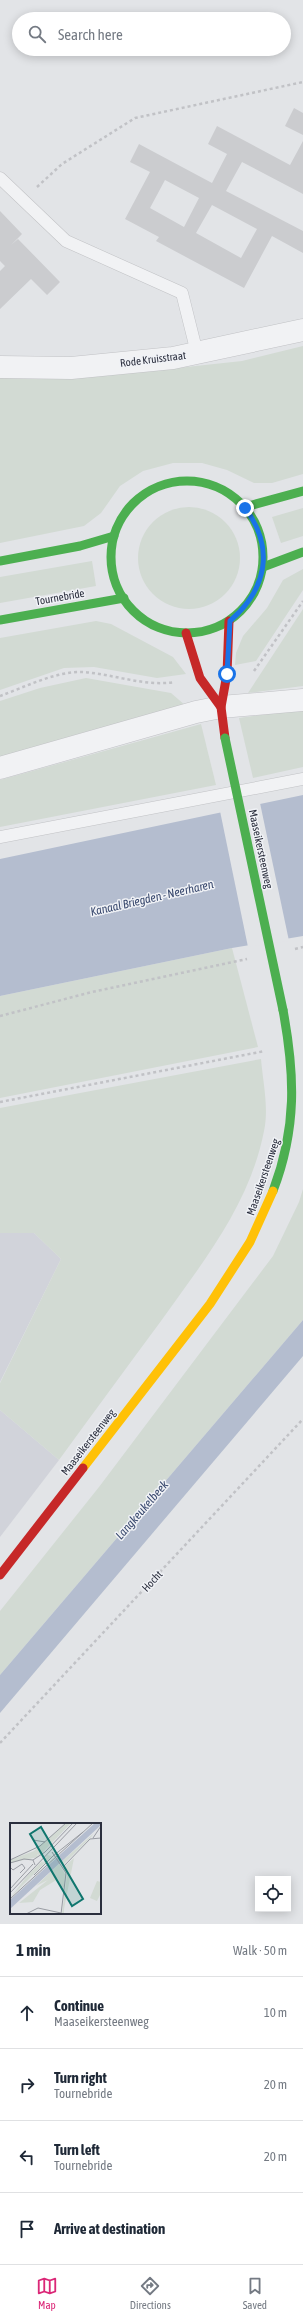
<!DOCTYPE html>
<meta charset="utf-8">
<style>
:root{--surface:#fff;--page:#f2f2f3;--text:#1f2937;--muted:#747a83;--line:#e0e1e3;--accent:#db2777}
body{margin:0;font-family:"Asap Condensed",sans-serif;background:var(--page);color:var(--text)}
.controls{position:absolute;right:12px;bottom:12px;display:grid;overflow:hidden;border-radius:0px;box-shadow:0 2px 10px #0003}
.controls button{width:36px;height:36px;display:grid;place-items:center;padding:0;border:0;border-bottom:1px solid var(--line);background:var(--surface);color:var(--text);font:20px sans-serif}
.stop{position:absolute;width:12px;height:12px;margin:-9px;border:3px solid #1a73e8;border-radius:50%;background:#fff}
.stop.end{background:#1a73e8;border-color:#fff;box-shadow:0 1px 4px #0008}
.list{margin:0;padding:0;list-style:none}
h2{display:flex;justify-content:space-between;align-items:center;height:52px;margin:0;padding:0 16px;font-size:17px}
h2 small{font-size:13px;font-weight:400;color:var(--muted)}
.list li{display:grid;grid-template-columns:26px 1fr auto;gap:12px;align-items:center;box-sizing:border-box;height:72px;padding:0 16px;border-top:1px solid var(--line)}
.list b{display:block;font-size:15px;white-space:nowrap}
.list p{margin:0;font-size:13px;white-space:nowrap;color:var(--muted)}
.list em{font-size:13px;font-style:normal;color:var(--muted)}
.icon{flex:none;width:22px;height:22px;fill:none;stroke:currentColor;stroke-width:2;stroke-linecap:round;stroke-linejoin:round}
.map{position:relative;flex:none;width:303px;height:1924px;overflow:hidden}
.search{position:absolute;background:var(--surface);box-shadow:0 2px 10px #0003;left:12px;right:12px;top:12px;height:44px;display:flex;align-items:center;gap:10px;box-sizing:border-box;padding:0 14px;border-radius:22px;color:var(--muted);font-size:15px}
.sheet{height:340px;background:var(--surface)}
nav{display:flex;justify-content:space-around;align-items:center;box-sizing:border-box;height:56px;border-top:1px solid var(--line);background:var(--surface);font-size:11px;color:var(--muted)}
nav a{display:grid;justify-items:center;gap:2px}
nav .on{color:var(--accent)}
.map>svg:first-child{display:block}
</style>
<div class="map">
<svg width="303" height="1924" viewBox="0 0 303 1924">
<rect width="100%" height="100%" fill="#e2e4e7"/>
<g fill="#d1d3da">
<path d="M0 1233H34L61 1259 0 1382Z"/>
<path d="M0 1410 59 1460 0 1537Z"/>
</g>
<g fill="#d2dad3">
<path d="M303 346V474L272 483H254L227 470 202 463H173L143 471 120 486 101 513 84 526 0 543V378L103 376 242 361Z"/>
<circle cx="189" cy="558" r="51"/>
<path d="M303 508V536L281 543 272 517Z"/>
<path d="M92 561 96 586 0 603V577Z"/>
<path d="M303 569V590L256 661 235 665 236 653 243 636 267 608 283 580Z"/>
<path d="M303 609V686L248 693Z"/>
<path d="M96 621 111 624 173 657 186 674 157 678 94 667 64 668 0 690V638Z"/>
<path d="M86 678 171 693 186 706 0 761V701L40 688Z"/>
<path d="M303 709V767L253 778 239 718Z"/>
<path d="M201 724 216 785 0 827V780Z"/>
<path d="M232 948 258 1047 0 1098V996Z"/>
<path d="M261 1059C263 1083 269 1108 264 1131 250 1204 203 1262 161 1321 127 1367 93 1413 59 1460L0 1410V1383L61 1259 34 1233H0V1108Z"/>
<path d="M303 1189V1320L0 1675V1611L99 1487 273 1256 299 1202Z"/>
</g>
<g fill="#b4bdcf">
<path d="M303 795V936L232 948 0 996V859Z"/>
<path d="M303 1320V1356L0 1713V1675Z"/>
</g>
<path fill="#e2e4e7" d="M260 803 289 941 248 947 220 811Z"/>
<g fill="#cbcccf" fill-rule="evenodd">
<path d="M294 108 303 113V135L285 126Z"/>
<path d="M217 126 290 165 303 141V194L242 162 226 191 303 231V253L272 236 244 288 156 241 159 237 125 219 150 172 130 162 139 144 212 183 227 154 208 144ZM165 180 199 198 184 227 150 208ZM212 205 257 229 241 258 196 233Z"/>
<path d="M0 211 22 234 11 245 18 239 60 282 47 295 31 279 0 309V271L5 266 0 261Z"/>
</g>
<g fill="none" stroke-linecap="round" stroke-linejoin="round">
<g stroke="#c1c2c5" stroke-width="13">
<g id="lane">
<path d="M0 178 66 241 182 293 197 353"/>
<path d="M0 837 303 779"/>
</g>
</g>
<g stroke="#c1c2c5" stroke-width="23">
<g id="street">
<path d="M0 367 71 368 173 358 303 330"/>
<path d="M0 768 196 712 221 707 303 700"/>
</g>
</g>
<g stroke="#c1c2c6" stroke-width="2.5" stroke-dasharray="3 3" stroke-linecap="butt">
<path d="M37 187 62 164 135 118 303 82"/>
<path d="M254 671 303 601"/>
<path d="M0 696C25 687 56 671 83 672 113 674 145 687 175 682"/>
<path d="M295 949 303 947"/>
<path d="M0 1016 92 992 247 959"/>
<path d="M0 1102 265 1051"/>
<path d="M0 1743 303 1419"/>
</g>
<use href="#lane" stroke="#f1f2f4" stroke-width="12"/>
<use href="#street" stroke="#f1f2f4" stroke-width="22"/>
<g stroke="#4caf50" stroke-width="9">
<circle cx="187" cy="557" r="76"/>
<path d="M245 507 303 491"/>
<path d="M0 561 80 546 114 536"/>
<path d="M263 567 303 552"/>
<path d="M0 620 124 598"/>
<path d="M273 1191C297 1128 295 1075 283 1010"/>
</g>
<path stroke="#ffc107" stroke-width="9" d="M83 1468 210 1304 250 1242 273 1191"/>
<g stroke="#c62828" stroke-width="9">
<path d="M186 633 200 678 221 707"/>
<path d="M225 738 221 707 227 674 229 621"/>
<path d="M0 1575 83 1468"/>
</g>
<path stroke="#4caf50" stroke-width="9" d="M225 738 283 1010"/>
</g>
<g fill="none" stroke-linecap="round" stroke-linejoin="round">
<path stroke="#1a73e8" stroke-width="5" d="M227 674 230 621C267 589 275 548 245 508"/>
</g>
<g text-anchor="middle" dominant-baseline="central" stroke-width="3" stroke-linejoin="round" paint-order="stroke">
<g font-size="11" fill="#2b2f3e" stroke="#f0f2f6">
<text transform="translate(153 359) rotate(-7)">Rode Kruisstraat</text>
<text transform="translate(60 597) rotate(-10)">Tournebride</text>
<text transform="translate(261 849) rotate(78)">Maaseikersteenweg</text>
<text transform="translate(263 1177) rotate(-71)">Maaseikersteenweg</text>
<text transform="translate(88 1442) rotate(-52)">Maaseikersteenweg</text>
<text transform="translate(152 1581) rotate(-47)">Hocht</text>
</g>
<g font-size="12" font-style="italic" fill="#39496e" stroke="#f0f2f6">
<text transform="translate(152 898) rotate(-13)">Kanaal Briegden - Neerharen</text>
<text transform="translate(142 1510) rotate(-49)">Langkeukelbeek</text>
</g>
</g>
<g transform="translate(10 1823)">
<rect width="91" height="91" fill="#e2e4e7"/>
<path d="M61 0 34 28 29 33 27 31 28 34 0 40V37L24 28 55 1ZM83 11 82 13 53 42 51 39ZM37 32 42 33 0 75 18 52 32 38 33 40ZM64 35 54 86V90H52L57 52 55 43ZM49 41 55 51 54 64H50L48 56 30 67 23 79 9 80 38 57 26 63ZM87 58 91 59V70L87 78 80 75Z" fill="#d2dad3"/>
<path d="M85 0H91V2L0 86V77Z" fill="#b4bdcf"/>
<path fill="none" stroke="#999ca3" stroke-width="1" d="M83 15 91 3M23 17 35 19M42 29 56 50 51 91M0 37 30 23 56 0M0 40 14 36 23 37M25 42 23 37 35 29 63 0M0 44 3 47 12 41 15 45 10 50M53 44 80 16 91 15M24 52 43 33 73 9M0 66 23 41M0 70 67 0M0 76 83 0M16 91 28 85 51 90"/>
<path fill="#0f766e" fill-opacity="0.15" stroke="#0f766e" stroke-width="2" d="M31 4 73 76 62 83 20 11Z"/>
<rect width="91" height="91" fill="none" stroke="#2b2f3e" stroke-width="2"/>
</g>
</svg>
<div class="controls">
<button><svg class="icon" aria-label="locate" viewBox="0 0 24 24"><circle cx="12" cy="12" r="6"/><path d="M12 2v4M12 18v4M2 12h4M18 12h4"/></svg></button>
</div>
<div class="stop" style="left:227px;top:674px"></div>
<div class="stop end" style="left:245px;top:508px"></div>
<div class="search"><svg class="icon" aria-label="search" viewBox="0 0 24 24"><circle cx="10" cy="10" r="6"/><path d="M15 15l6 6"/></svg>Search here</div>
</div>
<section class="sheet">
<h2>1 min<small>Walk · 50 m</small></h2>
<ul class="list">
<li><svg class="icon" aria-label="ahead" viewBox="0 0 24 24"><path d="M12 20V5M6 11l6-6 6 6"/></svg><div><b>Continue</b><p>Maaseikersteenweg</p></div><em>10 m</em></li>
<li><svg class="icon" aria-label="right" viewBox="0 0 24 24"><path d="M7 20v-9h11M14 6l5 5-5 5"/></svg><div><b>Turn right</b><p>Tournebride</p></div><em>20 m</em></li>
<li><svg class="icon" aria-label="left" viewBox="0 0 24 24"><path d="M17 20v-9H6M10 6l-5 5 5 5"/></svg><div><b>Turn left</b><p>Tournebride</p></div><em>20 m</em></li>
<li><svg class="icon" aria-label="arrive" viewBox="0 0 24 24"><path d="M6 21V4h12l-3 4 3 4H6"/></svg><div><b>Arrive at destination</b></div></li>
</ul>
</section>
<nav>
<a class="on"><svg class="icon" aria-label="map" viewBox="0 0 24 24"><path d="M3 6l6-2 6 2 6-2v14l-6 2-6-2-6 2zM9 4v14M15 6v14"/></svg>Map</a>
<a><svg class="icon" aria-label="directions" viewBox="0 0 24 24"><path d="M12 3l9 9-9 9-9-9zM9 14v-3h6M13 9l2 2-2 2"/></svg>Directions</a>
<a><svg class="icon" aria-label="saved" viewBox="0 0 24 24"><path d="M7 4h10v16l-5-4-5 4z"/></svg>Saved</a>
</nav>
